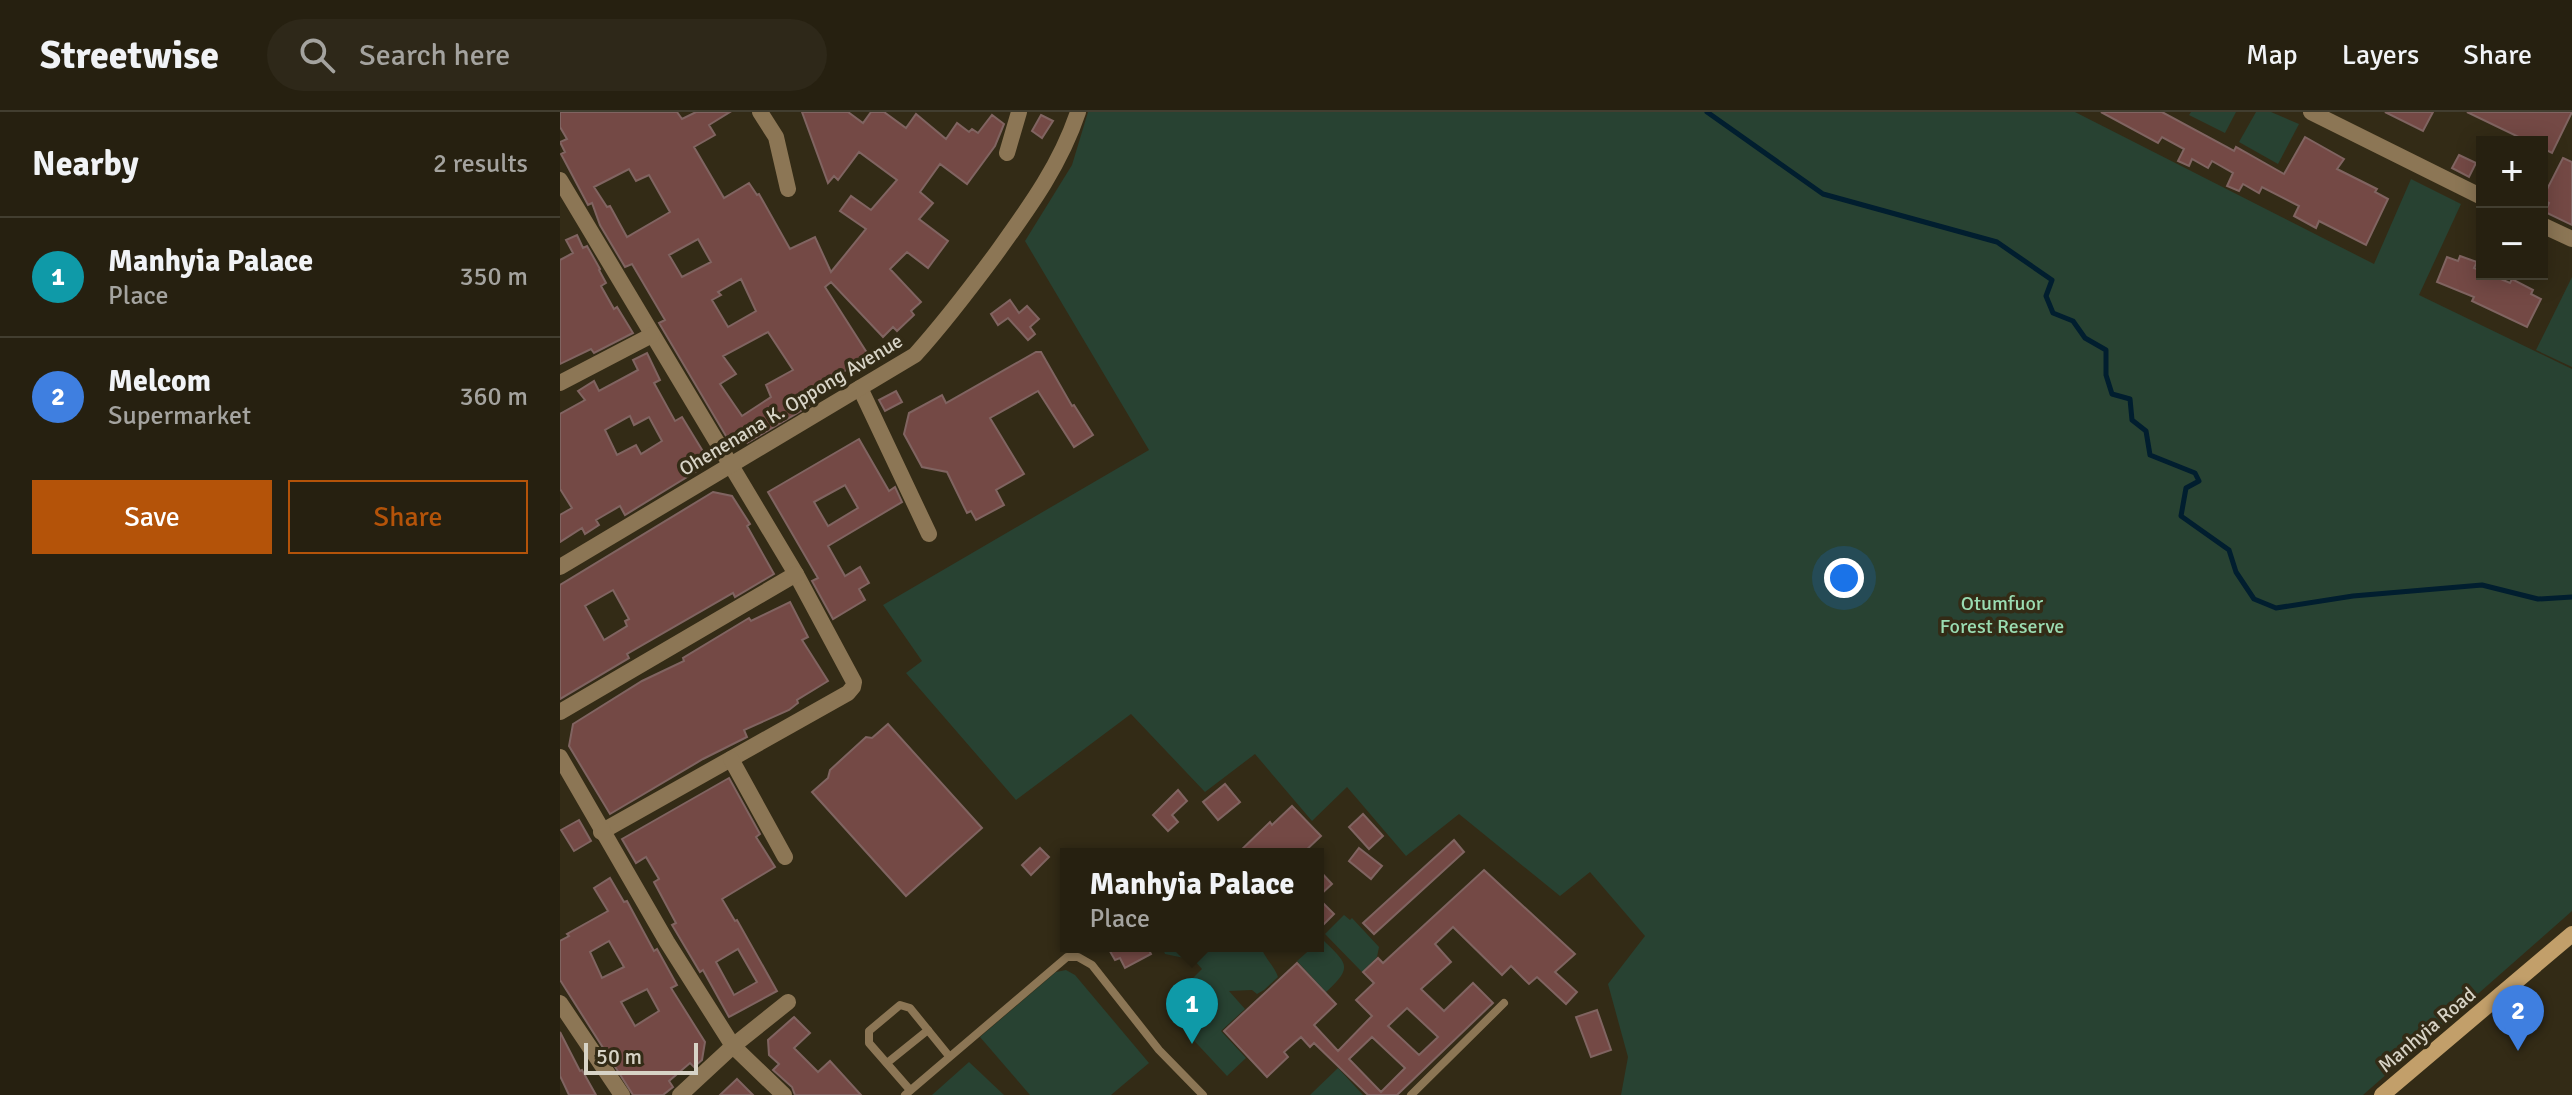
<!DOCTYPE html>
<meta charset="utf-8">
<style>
:root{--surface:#262010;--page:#2e2819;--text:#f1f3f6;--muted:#a4a39f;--line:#423e30;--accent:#b45309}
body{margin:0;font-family:Signika,sans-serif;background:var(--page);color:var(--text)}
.controls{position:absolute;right:24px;top:24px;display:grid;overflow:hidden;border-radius:0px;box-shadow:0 4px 20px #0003}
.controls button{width:72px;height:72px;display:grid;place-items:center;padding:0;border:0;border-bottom:2px solid var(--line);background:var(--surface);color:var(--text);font:40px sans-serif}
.scale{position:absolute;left:24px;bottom:20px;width:114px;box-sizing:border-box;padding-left:8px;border:4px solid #d7d3c6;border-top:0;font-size:22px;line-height:28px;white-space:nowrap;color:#d7d3c6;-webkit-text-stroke:6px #332b16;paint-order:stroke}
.you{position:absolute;left:1284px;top:466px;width:28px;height:28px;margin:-20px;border:6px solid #fff;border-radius:50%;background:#1a73e8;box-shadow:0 0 0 12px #1a73e833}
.badge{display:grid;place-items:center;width:52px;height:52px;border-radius:50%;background:var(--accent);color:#fff;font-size:26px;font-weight:700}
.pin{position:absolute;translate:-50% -66px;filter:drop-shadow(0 2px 4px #0008)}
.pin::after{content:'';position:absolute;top:42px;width:28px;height:24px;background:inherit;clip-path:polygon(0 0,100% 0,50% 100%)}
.popup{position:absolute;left:500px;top:736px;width:264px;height:104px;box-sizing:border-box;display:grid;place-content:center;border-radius:0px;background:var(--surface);filter:drop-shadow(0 2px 6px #0005);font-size:26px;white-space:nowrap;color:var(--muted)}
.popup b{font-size:30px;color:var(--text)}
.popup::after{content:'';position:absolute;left:50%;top:100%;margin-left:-16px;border:16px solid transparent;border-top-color:var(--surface)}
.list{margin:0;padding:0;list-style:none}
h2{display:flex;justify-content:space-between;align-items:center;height:104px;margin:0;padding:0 32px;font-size:34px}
h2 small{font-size:26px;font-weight:400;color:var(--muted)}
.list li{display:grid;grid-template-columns:52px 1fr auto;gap:24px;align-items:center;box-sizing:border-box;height:120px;padding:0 32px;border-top:2px solid var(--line)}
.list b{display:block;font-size:30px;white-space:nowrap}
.list p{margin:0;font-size:26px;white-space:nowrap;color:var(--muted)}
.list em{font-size:26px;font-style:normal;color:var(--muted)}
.actions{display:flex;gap:16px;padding:24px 32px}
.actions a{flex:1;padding:18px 0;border:2px solid var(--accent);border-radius:0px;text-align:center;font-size:28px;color:var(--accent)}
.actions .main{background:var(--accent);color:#fff}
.icon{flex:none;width:44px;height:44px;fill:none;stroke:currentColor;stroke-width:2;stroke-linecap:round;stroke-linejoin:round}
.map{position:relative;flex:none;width:2012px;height:983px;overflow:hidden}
header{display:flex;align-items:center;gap:48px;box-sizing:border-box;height:112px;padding:0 40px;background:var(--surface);border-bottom:2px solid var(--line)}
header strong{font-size:38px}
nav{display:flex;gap:44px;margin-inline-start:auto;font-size:28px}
.search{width:560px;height:72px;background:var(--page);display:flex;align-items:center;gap:20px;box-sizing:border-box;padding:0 28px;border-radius:44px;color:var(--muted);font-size:30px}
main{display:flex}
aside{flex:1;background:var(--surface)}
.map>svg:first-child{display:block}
</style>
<header>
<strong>Streetwise</strong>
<div class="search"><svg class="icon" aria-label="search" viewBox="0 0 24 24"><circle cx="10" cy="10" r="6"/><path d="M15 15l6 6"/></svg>Search here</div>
<nav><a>Map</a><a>Layers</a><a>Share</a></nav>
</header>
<main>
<aside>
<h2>Nearby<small>2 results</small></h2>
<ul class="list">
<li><span class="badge" style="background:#0f9aa8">1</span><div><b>Manhyia Palace</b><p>Place</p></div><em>350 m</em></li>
<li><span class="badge" style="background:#3f7fe0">2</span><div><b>Melcom</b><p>Supermarket</p></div><em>360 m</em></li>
</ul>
<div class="actions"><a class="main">Save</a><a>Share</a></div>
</aside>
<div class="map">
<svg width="2012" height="983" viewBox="0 0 2012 983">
<rect width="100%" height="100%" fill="#332b16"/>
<g fill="#284232">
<path d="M528 0H1515L1814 152 1851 67 1901 92 1859 183 2012 257V799L1803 983H1061L1068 945 1048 872 1085 824 1030 760 1000 784 899 702 846 744 787 675 752 709 695 642 645 680 571 602 456 688 346 561 362 549 323 493 589 338 465 129 512 53Z"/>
<path d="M1631 0H1676L1665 21 1629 3Z"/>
<path d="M1696 0H1711L1739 12 1718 52 1679 30Z"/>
<path d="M2012 165V255L1976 238Z"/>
<path d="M784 803 790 808 792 806 819 835 817 845 802 860 765 822Z"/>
<path d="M762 827C786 851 795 854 766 880L737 849 754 834H758Z"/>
<path d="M602 834H701C704 846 714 853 718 865L704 878 697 882 692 878 669 879 685 897 661 919 686 946 667 964 626 920 606 893 642 857 634 848 605 842Z"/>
<path d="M506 858 515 863 589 951 551 983H470L420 925 496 860Z"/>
<path d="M409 950 444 983H372Z"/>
<path d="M778 956 803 983H750Z"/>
</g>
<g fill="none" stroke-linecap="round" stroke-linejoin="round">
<path stroke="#011e2f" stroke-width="5" d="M1147 0 1263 82 1437 130 1492 168 1486 184 1493 201 1513 209 1525 226 1546 238V263L1552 282 1570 287 1572 308 1586 319 1590 343 1635 361 1639 369 1626 376 1621 404 1669 438 1676 460 1694 487 1716 496 1793 484 1922 473 1978 487 2012 485"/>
</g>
<g fill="#744945" stroke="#806461" stroke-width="2" fill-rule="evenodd">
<path d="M0 0H117L122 7 136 0H170L149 13 155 23 134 35 164 86 189 71 197 83 199 82 230 137 255 125 271 160 306 117 280 99 291 84 311 98 337 68 299 40 278 68 274 64 268 71 242 0H288L303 11 311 0H324L346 16 356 2 386 27 397 11 409 20 412 17 418 21 432 3 444 12 435 34 407 72 380 52 360 80 373 91 359 107 388 129 368 156 347 140 330 157 361 190 351 199 354 203 337 219 333 215 323 225 271 170 265 175 309 244 244 284 249 294 187 331 166 324 99 211 105 208 72 152 65 155 40 113 32 91 28 93 1 42 5 40 0 30 7 27 0 15ZM69 57 76 69 89 63 110 100 67 125 50 94 47 95 34 75ZM138 127 151 150 122 165 109 143ZM181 167 196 199 168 215 152 188 161 183 158 180ZM208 220 233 258 206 273 211 285 182 304 160 272 176 262 163 244Z"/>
<path d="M1541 0H1602L1674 39 1676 35 1724 62 1745 25 1784 47 1777 57 1817 77 1815 80 1828 87 1806 133 1759 109 1756 116 1734 104 1739 94 1702 75 1699 81 1683 72 1679 79 1667 74 1673 61 1652 49 1648 56 1632 47 1629 54 1618 49 1624 37 1602 25 1598 31Z"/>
<path d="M1825 0H1873L1863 19Z"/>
<path d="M1907 0H2012L1992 41 1982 36V30H1969Z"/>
<path d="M481 3 493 9 482 26 472 19Z"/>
<path d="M1899 43 1916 51 1909 65 1892 56Z"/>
<path d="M2003 46 2012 50V113L1985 100 1989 91 1982 87Z"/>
<path d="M17 123 23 136 27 134 40 157 39 158 46 171 41 174 54 197 57 195 73 221 34 241 31 237 0 252V148L13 141 6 128Z"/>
<path d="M1900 144 1917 150 1914 156 1922 159V162H1929L1950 171 1952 167 1973 178 1971 182 1981 187 1967 215 1912 189 1914 185 1877 170 1887 145 1898 149Z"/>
<path d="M450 188 459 201 467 194 479 207 470 215 475 222 468 228 448 206 438 213 431 202Z"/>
<path d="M476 240H481L512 294 514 293 533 323 514 335 478 279 430 306 464 362 436 378 444 393 416 408 411 399 407 401 387 360 362 355 344 322 349 301 382 283 386 291Z"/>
<path d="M87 241 100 268 94 271 115 309 122 305 150 351 65 403 60 394 36 408 39 413 25 422 22 416 0 430V403L12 396 0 377V302L25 288 18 279 34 269 39 279 78 258 73 248ZM70 304 74 313 89 305 102 329 81 342 76 333 57 343 45 318Z"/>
<path d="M336 279 342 290 325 299 319 288Z"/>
<path d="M299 327 329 379 335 375 342 390 268 434 285 464 300 455 309 471 299 477 305 488 273 507 252 469 258 466 208 380ZM285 373 298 396 268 414 254 390Z"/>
<path d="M153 380 172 384 190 412 187 414 214 462 175 485 173 481 67 542 69 546 0 587V473ZM53 478 69 507 65 509 67 514 44 528 25 494Z"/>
<path d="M230 490 248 525 242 528 268 569 237 588 238 591 229 598 184 618 187 625 143 647 50 702 9 634 13 612 82 569 124 549 123 546 189 506 191 509Z"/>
<path d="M328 612 422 716 346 784 252 680 268 666 270 658 306 625 312 626Z"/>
<path d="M169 666 200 722 196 725 215 755 162 787 175 809 177 808 217 879 169 905 143 858 140 860 112 813 116 811 94 770 99 767 86 745 76 751 62 727ZM178 837 197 870 174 883 156 850Z"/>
<path d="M665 672 680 690 658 708 643 690Z"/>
<path d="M618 678 627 689 612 703 618 710 608 719 593 703Z"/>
<path d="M732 694 761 724 742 742H677L710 710 712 713Z"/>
<path d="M803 702 823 724 809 737 789 715Z"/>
<path d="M19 708 31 729 14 739 1 718Z"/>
<path d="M894 728 904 740 814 822 803 811Z"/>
<path d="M480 736 489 745 471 763 462 753Z"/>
<path d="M799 736 822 754 811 767 789 749Z"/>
<path d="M758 757 772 772 758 785Z"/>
<path d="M924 758 1015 842 995 860 1017 880 1006 892 977 865 969 872 951 854 942 863 893 815 875 832 891 850 861 877 884 899 913 871 933 891 837 983H808L754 931 750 935 741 925 724 940 728 945 707 965 664 919 737 851 776 892 754 913 778 939 812 904 796 888 814 871 803 860 818 846 823 851ZM847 896 878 925 859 943 828 914ZM812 925 845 956 821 980 789 947Z"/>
<path d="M50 766 64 790 67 789 94 839 97 837 117 873 111 876 145 930 142 948 134 955 130 951 109 969 113 975 103 983H73L0 868V829L9 824 7 822 48 799 34 776ZM49 829 64 855 42 866 30 840ZM87 877 99 899 75 914 61 890Z"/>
<path d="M758 786 774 802 758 818Z"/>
<path d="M547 834H587L591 842 565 856 560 846 555 848Z"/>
<path d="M1037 898 1051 938 1031 945 1016 905Z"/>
<path d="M234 905 250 921 234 936 258 960 270 949 301 983H235L232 975 213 958 219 952 209 943 208 928Z"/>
<path d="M0 920 20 959 22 958 36 983H9L0 964Z"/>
<path d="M177 967 193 983H160Z"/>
</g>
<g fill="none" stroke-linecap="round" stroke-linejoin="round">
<g stroke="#8c7655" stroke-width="8">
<path d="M327 951 368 918"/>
<path d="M350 978 309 931V919L340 893 350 896 389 944"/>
<path d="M345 983 507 845H518L532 853 599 938 643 983"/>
<path d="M851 983 944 891"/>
</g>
<g stroke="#8c7655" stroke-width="16">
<path d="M200 0 216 25 228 77"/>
<path d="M1751 0 1922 85"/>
<path d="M447 41 459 0"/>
<path d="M0 68 236 462 294 570 293 575 288 581 41 720"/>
<path d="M1982 113 2012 127"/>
<path d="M0 271 92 223"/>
<path d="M300 276 369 422"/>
<path d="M0 600 236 462"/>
<path d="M0 645 107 830 173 934 224 983"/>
<path d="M171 647 225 745"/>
<path d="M0 891 62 983"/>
<path d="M120 983 173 934 228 890"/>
</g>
<path stroke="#8c7655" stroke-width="16" d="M0 455 355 243C384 211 409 178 435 143 468 97 500 54 518 0"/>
<path stroke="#c29f6a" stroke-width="16" d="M1822 983 2012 822"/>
</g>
<g text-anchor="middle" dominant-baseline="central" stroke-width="7" stroke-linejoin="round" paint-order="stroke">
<g font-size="20" fill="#d7d3c6" stroke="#332b16">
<text transform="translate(231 293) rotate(-31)">Ohenenana K. Oppong Avenue</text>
<text transform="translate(1867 918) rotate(-40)">Manhyia Road</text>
</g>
<g font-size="20" fill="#9adcb2" stroke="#332b16">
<text x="1442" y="491">Otumfuor<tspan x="1442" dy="23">Forest Reserve</tspan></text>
</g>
</g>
</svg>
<div class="controls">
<button>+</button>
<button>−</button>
</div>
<div class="scale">50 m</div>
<div class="you"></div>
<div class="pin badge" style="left:632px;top:932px;background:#0f9aa8">1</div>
<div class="popup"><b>Manhyia Palace</b>Place</div>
<div class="pin badge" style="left:1958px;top:939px;background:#3f7fe0">2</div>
</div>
</main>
